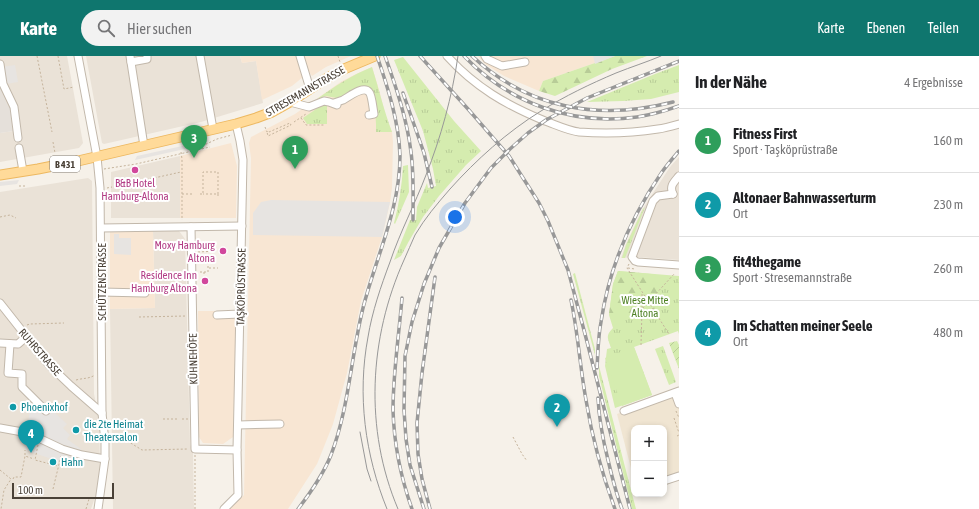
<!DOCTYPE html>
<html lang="de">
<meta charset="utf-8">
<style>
:root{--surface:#fff;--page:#f2f2f2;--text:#202124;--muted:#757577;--line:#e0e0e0;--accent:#0f766e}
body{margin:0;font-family:"Asap Condensed",sans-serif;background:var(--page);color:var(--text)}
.controls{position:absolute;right:12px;bottom:12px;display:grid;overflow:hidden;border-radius:8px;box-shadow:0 2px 6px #0003}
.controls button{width:36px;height:36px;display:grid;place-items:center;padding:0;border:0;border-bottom:1px solid var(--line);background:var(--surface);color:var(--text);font:20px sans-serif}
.scale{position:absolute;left:12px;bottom:10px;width:102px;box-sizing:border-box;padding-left:4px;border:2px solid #4a4137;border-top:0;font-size:11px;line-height:14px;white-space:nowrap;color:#4a4137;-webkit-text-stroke:3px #fff;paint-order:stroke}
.you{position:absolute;left:455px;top:161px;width:14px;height:14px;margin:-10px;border:3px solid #fff;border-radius:50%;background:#1a73e8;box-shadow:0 0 0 6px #1a73e833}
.badge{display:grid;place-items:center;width:26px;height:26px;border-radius:50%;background:var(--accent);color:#fff;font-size:13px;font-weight:700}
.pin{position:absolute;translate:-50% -33px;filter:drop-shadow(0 1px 2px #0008)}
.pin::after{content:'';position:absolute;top:21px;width:14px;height:12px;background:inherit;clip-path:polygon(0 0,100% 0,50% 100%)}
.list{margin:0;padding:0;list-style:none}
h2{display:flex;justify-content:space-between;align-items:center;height:52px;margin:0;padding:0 16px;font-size:17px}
h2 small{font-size:13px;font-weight:400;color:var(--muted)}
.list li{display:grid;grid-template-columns:26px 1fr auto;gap:12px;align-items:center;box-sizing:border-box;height:64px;padding:0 16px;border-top:1px solid var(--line)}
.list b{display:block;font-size:15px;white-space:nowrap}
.list p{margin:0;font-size:13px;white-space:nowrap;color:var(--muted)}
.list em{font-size:13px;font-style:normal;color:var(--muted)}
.icon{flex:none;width:22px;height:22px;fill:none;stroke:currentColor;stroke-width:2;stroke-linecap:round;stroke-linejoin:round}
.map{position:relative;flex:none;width:679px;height:453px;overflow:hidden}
header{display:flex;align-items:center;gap:24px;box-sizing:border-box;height:56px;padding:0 20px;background:var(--accent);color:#fff}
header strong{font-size:19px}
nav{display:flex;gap:22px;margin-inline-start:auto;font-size:14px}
.search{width:280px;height:36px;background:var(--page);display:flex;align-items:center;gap:10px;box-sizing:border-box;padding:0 14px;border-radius:22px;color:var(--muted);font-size:15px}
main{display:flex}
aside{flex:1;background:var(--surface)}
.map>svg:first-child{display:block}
</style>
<header>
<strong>Karte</strong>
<div class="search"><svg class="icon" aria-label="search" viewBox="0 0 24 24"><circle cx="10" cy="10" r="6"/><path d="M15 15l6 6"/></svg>Hier suchen</div>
<nav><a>Karte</a><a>Ebenen</a><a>Teilen</a></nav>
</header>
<main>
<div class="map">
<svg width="679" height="453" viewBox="0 0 679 453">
<defs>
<pattern id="grass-tufts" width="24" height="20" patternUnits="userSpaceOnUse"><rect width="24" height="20" fill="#d5ecaf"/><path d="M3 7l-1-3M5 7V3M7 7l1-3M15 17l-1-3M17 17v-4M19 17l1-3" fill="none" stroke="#b8cc97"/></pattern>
<pattern id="forest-firs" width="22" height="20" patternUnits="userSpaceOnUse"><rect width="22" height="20" fill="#d5ecaf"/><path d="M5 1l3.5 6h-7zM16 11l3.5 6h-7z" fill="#b8cc97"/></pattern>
<pattern id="garden-furrows" width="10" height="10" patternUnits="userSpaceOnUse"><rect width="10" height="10" fill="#d5ecaf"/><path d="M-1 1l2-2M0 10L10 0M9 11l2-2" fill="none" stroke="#b8cc97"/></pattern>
</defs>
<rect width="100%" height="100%" fill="#f6f1e9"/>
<g fill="#eae2d7">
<path d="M0 0H67L83 87 79 92 0 106V77L14 75 8 51 0 31Z"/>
<path d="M86 0H240L242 7 256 5 263 47 201 66 104 88 102 87Z"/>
<path d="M180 100V162H111V116Z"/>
<path d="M679 101V204L638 201 621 202 626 188 642 154 670 111Z"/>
<path d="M88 122 92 125 94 338 99 363 100 412 98 432 91 453H0V136Z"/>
<path d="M153 175H179L185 183 190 388 193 397 194 453H113L110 253 155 252Z"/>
</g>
<g fill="#f8e6d3">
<path d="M240 0H351L326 11 312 20 309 16 292 30 262 44 256 5 242 7Z"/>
<path d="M478 0H615L543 25 539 35 504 20 485 8Z"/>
<path d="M372 11 380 37 385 58 392 76 393 86 392 132 390 146 382 181 361 245 347 317 333 368 317 408 288 453H230L244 439 251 102 249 87 251 81 295 58 342 25 356 18Z"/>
<path d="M231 87 237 110 236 162H180V100Z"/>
<path d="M153 175 155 252 110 253V176Z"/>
<path d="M198 255H236L233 381 223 388 203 387 199 381Z"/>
</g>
<path fill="#e5e0da" d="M0 31 8 50H10L14 75 0 77Z"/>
<path fill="#f0e5d2" d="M675 337 679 348V420L664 425V372H634V424L617 358Z"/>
<g fill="url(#grass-tufts)">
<path d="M403 1 454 65 481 95 466 109 439 140 423 161 409 185 401 200 394 204 410 164H416L417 151 427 127 428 132 436 130 433 113 423 75 394 4Z"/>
<path d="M679 9V36L651 43 623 45 587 46 655 18Z"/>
<path d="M372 11C379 33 384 55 392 76H376V68L374 39 368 31 342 43 326 40 317 43C335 30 352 19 372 11Z"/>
<path d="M322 49H327V68H307L303 62Z"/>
<path d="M408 109 409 136 395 168 394 167C399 148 402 129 403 110Z"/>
<path d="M645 151 625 202H622L626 189 643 153Z"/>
<path d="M618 215 679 220V278L678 275 634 291 652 339 615 352 605 310 607 293 611 292C608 282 605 280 613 272L609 259 613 228Z"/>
<path d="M575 217 595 293V299L573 218Z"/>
<path d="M663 290 676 326 669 329 655 293Z"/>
<path d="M599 310 632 438 636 453H632L599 320Z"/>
</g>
<g fill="url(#forest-firs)">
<path d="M615 0H647L612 13 555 40 539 35 543 25Z"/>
<path d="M618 215 652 218 663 230 654 254 642 259 609 258 613 228Z"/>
</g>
<path fill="url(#garden-furrows)" d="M677 285 679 289V313L669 287Z"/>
<path fill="#d5ecaf" d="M634 291 652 339 622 350 605 302Z"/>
<g fill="#e7e4e1">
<path d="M593 0H615L595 8Z"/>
<path d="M15 9 18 26 6 28 2 11Z"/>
<path d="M196 87 194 91 135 104 137 100Z"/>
<path d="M19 124 17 128 0 130V126Z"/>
<path d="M266 145 271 144 390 146 382 181 253 179V157L261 146Z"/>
<path d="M114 178H119V182H131V199L114 198Z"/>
<path d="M31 342 38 344 40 342 52 354 67 368 63 372 70 379 67 383 81 393 79 400 73 399 70 409 25 394Z"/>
</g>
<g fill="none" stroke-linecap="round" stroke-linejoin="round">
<g stroke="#c2b8ab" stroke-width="9">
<g id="minor">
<path d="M78 0 97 101 100 132 102 357 105 386V403L98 453"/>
<path d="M130 0 144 90"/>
<path d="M200 0 213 73"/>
<path d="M300 0 310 33"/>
<path d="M447 0C475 31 506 49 545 65 554 68 569 75 579 76 605 78 633 77 658 73 665 72 672 70 679 68"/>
<path d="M485 0 487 3 502 10 525 6"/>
<path d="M131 6 147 3V0"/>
<path d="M0 8 3 28 14 51 18 82"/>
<path d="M290 46 309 51 324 45 329 46 337 49"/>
<path d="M334 47C337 46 340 45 343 44 349 41 363 29 369 36 372 39 373 53 374 58L369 59"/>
<path d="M19 92 23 115"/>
<path d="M673 138 658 140 653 145 632 201 635 205 638 206 679 209"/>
<path d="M673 138C669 130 674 126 679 120"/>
<path d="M191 171 195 393 237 394"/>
<path d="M101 172 242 170"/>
<path d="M101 236 145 237"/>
<path d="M0 247 49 309 71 330 102 357"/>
<path d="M217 259 240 258"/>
<path d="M0 287 18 288 26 281"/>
<path d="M10 288 8 317 22 318V331L46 355"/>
<path d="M675 337 679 348"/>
<path d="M624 355 679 335"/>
<path d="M238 369 280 368"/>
<path d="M0 372 28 377 62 393 82 399 105 403"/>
<path d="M664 425 679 420"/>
<path d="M224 453 238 439 237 394 243 104 240 85 236 68"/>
</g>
</g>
<g stroke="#edb860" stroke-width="11">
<path id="major" d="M0 119 38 113 78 105 236 68 256 62 272 56 290 46 322 25 344 13 375 0"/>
</g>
<g stroke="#c5b39b" stroke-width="1" stroke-dasharray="2 2" stroke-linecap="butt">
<path d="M37 0 52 76"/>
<path d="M58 0 64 33 74 31"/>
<path d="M338 0 340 6"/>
<path d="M301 62 306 69H324V70"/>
<path d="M294 66 306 58"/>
<path d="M265 71 267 76 268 75 269 76 290 67 291 69 268 80 267 76"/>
<path d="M53 86 55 97"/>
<path d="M202 90 217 83 232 79"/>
<path d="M181 96 182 103V164"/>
<path d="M104 113 136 108 210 91"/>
<path d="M127 128 181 116"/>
<path d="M19 130H26"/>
<path d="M107 132 112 131"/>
<path d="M182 138H194"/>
<path d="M200 138H203V116H218V138H203"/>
<path d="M218 138V142"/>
<path d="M0 161 10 159 16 162"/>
<path d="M198 196 218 195"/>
<path d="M629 208 627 212 669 278"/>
<path d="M209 212H218"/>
<path d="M628 212 635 213"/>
<path d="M200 216H204V219"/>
<path d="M204 216H208V196"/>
<path d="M642 238V253L675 217"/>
<path d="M139 261 186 260"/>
<path d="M27 269 30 268 64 267"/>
<path d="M641 289 642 254"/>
<path d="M76 324C83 322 89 323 95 319"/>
<path d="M676 355 679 362"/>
<path d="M674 362 679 377"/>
<path d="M163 363H177"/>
<path d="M182 363H188"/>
<path d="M677 380 679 379"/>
<path d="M513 381 522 398 527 405"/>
<path d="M127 386H129L142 394 188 393"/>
<path d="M38 389 35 404 58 410"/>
<path d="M25 399V394"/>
<path d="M195 399V453"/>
<path d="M0 414 11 423 4 434 1 453"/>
<path d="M13 423 14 421H21L25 400 34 403"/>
<path d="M53 433 61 400"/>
<path d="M86 453 89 443"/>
</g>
<use href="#minor" stroke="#fff" stroke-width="7"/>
<use href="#major" stroke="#ffda99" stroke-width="9"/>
<g stroke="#989898" stroke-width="1">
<path d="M360 376 367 413 371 425"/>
<path d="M387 453C365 399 357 339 368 281 372 256 381 230 390 206 400 176 415 148 426 119 441 81 452 41 458 0"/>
<path d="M398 453C364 373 369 282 404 204 408 196 411 187 415 179 425 162 437 148 450 133 476 104 507 76 541 55 565 40 590 28 616 17 631 11 647 6 661 0"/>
</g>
<g stroke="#989898" stroke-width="3.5">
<g id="rail">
<path d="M385 0C396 31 407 63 411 96 414 118 413 141 413 164"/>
<path d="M420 0 468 53 509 100 539 147 548 165 568 214 585 278 630 453"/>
<path d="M464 0C509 47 572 70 637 61 651 59 665 55 679 50"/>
<path d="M472 0C529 53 599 65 673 46"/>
<path d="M403 37 424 97 432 131"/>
<path d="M402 242C399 279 393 317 393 354 394 388 401 422 412 453"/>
<path d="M571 244C578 277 580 311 586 344 592 381 602 418 615 453"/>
<path d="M597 312C598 297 598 281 601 266 609 212 631 161 662 116 667 109 673 102 679 95"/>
<path d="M598 342C599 363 603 384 608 404 612 421 616 437 622 453"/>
<path d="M298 453C311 436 323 419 331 399 349 352 351 300 363 252 376 201 400 153 400 100 399 66 388 32 377 0"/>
<path d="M424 453 410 409 406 383 404 354 405 300 412 266 424 228 439 192 465 147 491 112 510 93 528 77 546 64 587 42 679 5"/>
<path d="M430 453 422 423 418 398 417 367 422 317 435 221"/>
</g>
</g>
<use href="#rail" stroke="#fff" stroke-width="2" stroke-dasharray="6" stroke-linecap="butt"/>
</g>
<g fill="#d1479c" stroke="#fff" stroke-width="1.5">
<circle cx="135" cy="114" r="4"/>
<circle cx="223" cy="195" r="4"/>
<circle cx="205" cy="225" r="4"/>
</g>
<g fill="#0f9aa8" stroke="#fff" stroke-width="1.5">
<circle cx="13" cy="351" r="4"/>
<circle cx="76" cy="374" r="4"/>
<circle cx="53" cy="406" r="4"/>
</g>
<g text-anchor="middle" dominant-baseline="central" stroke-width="4" stroke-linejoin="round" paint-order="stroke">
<rect fill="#fff" stroke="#807a73" stroke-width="1" x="50" y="100" width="30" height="16" rx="3"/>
<g font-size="10" font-weight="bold" fill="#4a4137">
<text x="65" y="108">B 431</text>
</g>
<g font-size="11" fill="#4a4137" stroke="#fff">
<text transform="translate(305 35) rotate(-30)">STRESEMANNSTRASSE</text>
<text transform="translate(102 226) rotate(-90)">SCHÜTZENSTRASSE</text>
<text transform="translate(241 231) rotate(-89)">TAŞKÖPRÜSTRASSE</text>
<text transform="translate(40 296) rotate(49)">RUHRSTRASSE</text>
<text transform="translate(193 303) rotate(-91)">KÜHNEHÖFE</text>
</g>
<g font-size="11" fill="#b23c85" stroke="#fff" text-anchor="end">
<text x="135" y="127" text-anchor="middle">B&amp;B Hotel<tspan x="135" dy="13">Hamburg-Altona</tspan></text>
<text x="215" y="189">Moxy Hamburg<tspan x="215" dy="13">Altona</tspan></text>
<text x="197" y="219">Residence Inn<tspan x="197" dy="13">Hamburg Altona</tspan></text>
</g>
<g font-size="11" fill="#4e8124" stroke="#fff">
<text x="645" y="244">Wiese Mitte<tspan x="645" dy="13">Altona</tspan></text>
</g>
<g font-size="11" fill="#0d838f" stroke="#fff" text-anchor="start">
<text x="21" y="351">Phoenixhof</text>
<text x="84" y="368">die 2te Heimat<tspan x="84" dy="13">Theatersalon</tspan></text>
<text x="61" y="406">Hahn</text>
</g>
</g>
</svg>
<div class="controls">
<button>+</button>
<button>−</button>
</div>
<div class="scale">100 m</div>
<div class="you"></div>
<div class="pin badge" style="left:295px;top:113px;background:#2e9e5b">1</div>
<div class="pin badge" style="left:557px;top:371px;background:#0f9aa8">2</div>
<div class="pin badge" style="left:194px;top:102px;background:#2e9e5b">3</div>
<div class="pin badge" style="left:31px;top:397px;background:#0f9aa8">4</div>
</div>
<aside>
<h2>In der Nähe<small>4 Ergebnisse</small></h2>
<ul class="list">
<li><span class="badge" style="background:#2e9e5b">1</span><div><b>Fitness First</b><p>Sport · Taşköprüstraße</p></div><em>160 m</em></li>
<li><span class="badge" style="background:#0f9aa8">2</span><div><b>Altonaer Bahnwasserturm</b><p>Ort</p></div><em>230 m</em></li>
<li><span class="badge" style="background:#2e9e5b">3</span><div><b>fit4thegame</b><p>Sport · Stresemannstraße</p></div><em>260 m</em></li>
<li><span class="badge" style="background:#0f9aa8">4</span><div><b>Im Schatten meiner Seele</b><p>Ort</p></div><em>480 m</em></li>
</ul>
</aside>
</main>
